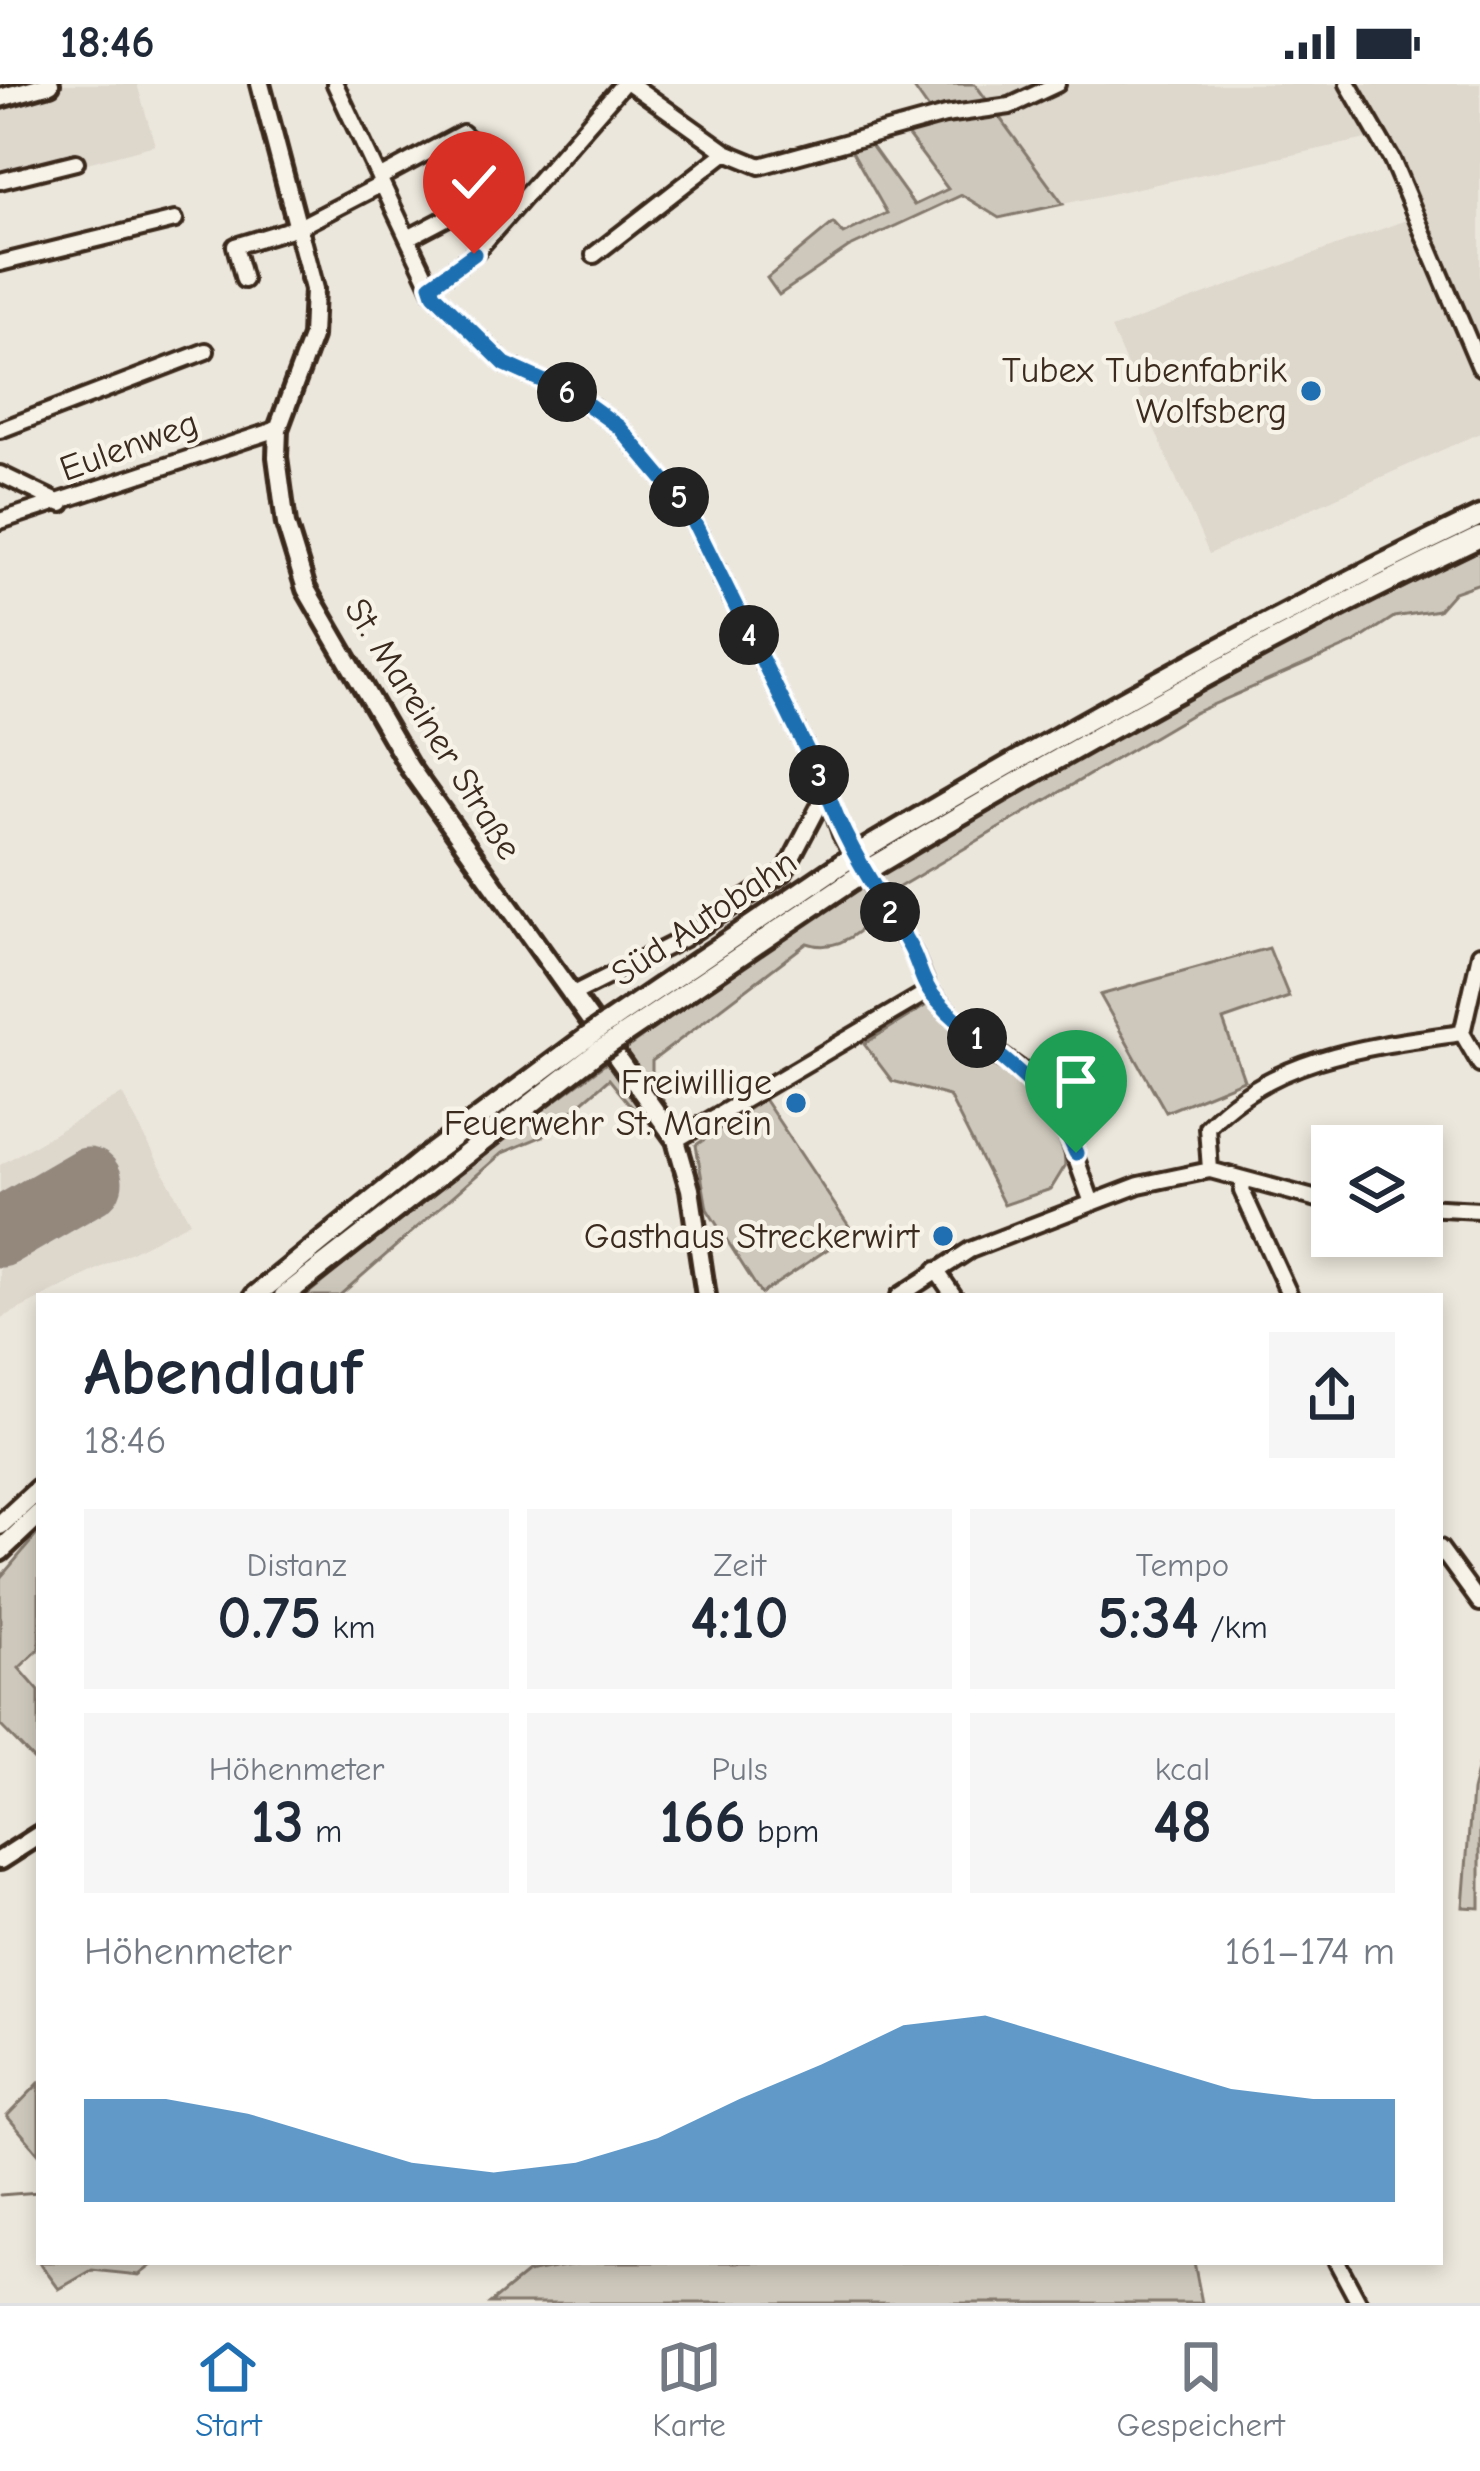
<!DOCTYPE html>
<html lang="de">
<meta charset="utf-8">
<style>
:root{--surface:#fff;--page:#f6f6f7;--text:#1f2937;--muted:#747a83;--line:#e0e1e3;--accent:#1f6fb2}
body{margin:0;font-family:"Comic Neue",sans-serif;background:var(--page);color:var(--text);height:100vh;display:flex;flex-direction:column;font-size:45px;white-space:nowrap}
*{box-sizing:border-box;margin:0}
p{font-size:39px;color:var(--muted)}
.icon{flex:none;width:66px;height:66px;fill:none;stroke:currentColor;stroke-width:2;stroke-linecap:round;stroke-linejoin:round}
.map{position:relative;flex:1;overflow:hidden}
.drawer{position:absolute;left:36px;top:1209px;width:1407px;height:972px;display:flex;flex-direction:column;background:var(--surface);border-radius:0px;box-shadow:0 6px 18px #0003}
.drawer>*{flex:none}
.controls{position:absolute;left:1311px;top:1041px;display:grid;gap:24px}
.controls a{display:grid;place-items:center;width:132px;height:132px;border-radius:0px;background:var(--surface);box-shadow:0 6px 18px #0003;font-size:60px}
.pin{position:absolute;display:grid;place-items:center;width:102px;height:102px;color:#fff;margin:-123px -51px;border-radius:50% 50% 50% 0;rotate:-45deg;box-shadow:0 0 12px #0007}
.pin .icon{rotate:45deg}
.km{position:absolute;width:60px;height:60px;margin:-30px;border-radius:50%;background:#222;color:#fff;font-size:33px;line-height:60px;text-align:center}
.round{display:grid;place-items:center;flex:none;width:126px;height:126px;border-radius:0px;background:var(--page)}
.summary{display:flex;align-items:center;justify-content:space-between;height:204px;padding:0 48px}
h1{font-size:66px;font-weight:700;line-height:90px}
.stats{display:grid;grid-template-columns:repeat(3,1fr);gap:18px;height:204px;padding:12px 48px}
.stats div{display:grid;align-content:center;border-radius:0px;background:var(--page);text-align:center}
.stats b{font-size:60px;font-weight:700}
.stats small{font-size:33px;font-weight:400}
.stats p{font-size:33px}
.chart{height:336px;padding:24px 48px}
.chart p{display:flex;justify-content:space-between}
.chart svg{width:100%;height:216px;margin-top:12px;fill:var(--accent);opacity:.7}
.status{display:flex;justify-content:space-between;align-items:center;height:84px;padding:0 60px;background:var(--surface);direction:ltr}
.status svg{height:33px;fill:currentColor}
.tabs{display:flex;justify-content:space-around;align-items:center;height:168px;border-top:3px solid var(--line);background:var(--surface);font-size:33px;color:var(--muted)}
.tabs a{display:grid;justify-items:center;gap:6px}
.tabs .active{color:var(--accent)}
.map>svg:first-child{display:block}
.built{fill:#ddd7cc}
.green{fill:#cec8bc;stroke:#84796d;stroke-width:3}
.lines{fill:none;stroke-linecap:round;stroke-linejoin:round}
.stream{stroke:#7c7064;stroke-width:3}
.runway{stroke:#94887d;stroke-width:69}
.minor-casing{stroke:#3b2a1e;stroke-width:22}
.major-casing{stroke:#3b2a1e;stroke-width:26}
.highway-casing{stroke:#3b2a1e;stroke-width:27}
.minor{stroke:#f7f3e8;stroke-width:14}
.major{stroke:#f7f3e8;stroke-width:16}
.highway{stroke:#f7f3e8;stroke-width:18}
.highway-bridge-casing{stroke:#3b2a1e;stroke-width:27;stroke-linecap:butt}
.highway-bridge{stroke:#f7f3e8;stroke-width:18}
.route-casing{stroke:#fff;stroke-width:24}
.route{stroke:#1f6fb2;stroke-width:15}
.poi-dot{fill:#1f6fb2;stroke:#f7f3e8;stroke-width:4.5}
.labels{text-anchor:middle;dominant-baseline:central;stroke-width:9;stroke-linejoin:round;paint-order:stroke}
.poi-label{font-size:36px;fill:#3b2a1e;stroke:#f7f3e8;text-anchor:end}
.street-label{font-size:36px;fill:#3b2a1e;stroke:#f7f3e8}
</style>
<div class="status"><b>18:46</b><svg viewBox="0 0 49 12"><path d="M0 12V9h3v3zM5 12V6h3v6zM10 12V3h3v9zM15 12V0h3v12zM26 1h20v11H26zM47 4h2v5h-2z"/></svg></div>
<div class="map">
<svg width="1480" height="2219" viewBox="0 0 1480 2219">
<rect width="100%" height="100%" fill="#ece7dc"/>
<filter id="ink" filterUnits="userSpaceOnUse"><feTurbulence type="fractalNoise" baseFrequency=".00833" numOctaves="2"/><feDisplacementMap in="SourceGraphic" scale="24" xChannelSelector="R" yChannelSelector="G"/><feConvolveMatrix kernelMatrix="1 2 1 2 8 2 1 2 1" color-interpolation-filters="sRGB"/></filter>
<g filter="url(#ink)">
<!-- built -->
<path class="built" d="M0 0H137L155 61 0 102Z
M975 0H1480V349L1209 470 1111 245 1406 136 1371 54 1063 120Z
M122 1010 190 1138 0 1235V1081Z"/>
<!-- green -->
<path class="green" d="M911 0H975L1063 120 999 134 962 111 848 164 779 211 767 194 833 139 843 150 887 129 849 62 868 57 914 121 948 105 905 48 939 40Z
M1480 466V499L1454 508 1438 526 1394 533 1354 559 1194 629 894 806C876 834 845 872 807 859L652 977V1000L663 1016 640 1033 609 995 543 1052 502 1069 339 1212H305C580 988 873 778 1188 611 1284 560 1383 515 1480 466Z
M1269 864 1289 913 1223 936 1244 996 1166 1028 1100 911Z
M930 919 989 979 1041 1010 1063 1049 1065 1082 1051 1105 1004 1121 949 1012 892 997 864 960Z
M764 1015 853 1148 761 1210 707 1125 696 1061Z
M39 1448V1565L19 1584 39 1607V1681L0 1641V1494Z
M1480 1674V1824L1463 1823 1472 1707Z
M39 1999V2070L7 2032Z
M39 2178H156L139 2191 92 2186 59 2205Z
M587 2178H1194L1202 2219H490L527 2189Z"/>
<g class="lines">
<!-- stream -->
<path class="stream" d="M0 2111 39 2108"/>
<!-- runway -->
<path class="runway" d="M0 1149 88 1098"/>
<!-- minor casing -->
<g class="minor-casing">
<path id="minor" d="M335 0 434 210 505 280 576 312 619 343 686 422 827 707 841 750 913 868 929 907 966 946 1030 992 1060 1030 1092 1119
M631 0 726 68 760 82 945 31 1010 22 1057 0
M1348 0 1392 76 1480 283
M379 94 463 49 491 80 492 88 454 130 410 153
M0 97 76 78
M594 171 726 68
M0 179 175 136
M244 196 235 162 301 142 382 100
M431 201 474 170 623 0
M0 346 206 267
M0 390 62 420
M0 437 278 345
M1480 870 1462 949 1480 980
M571 911 683 855 784 789 827 707
M676 1056 929 907
M1210 1086 1207 1043C1274 972 1370 962 1462 949
M1244 1097 1242 1107 1290 1212
M1422 1123 1480 1126
M936 1186 954 1212
M899 1212 970 1166 1139 1101 1210 1086 1332 1119
M1440 1464 1480 1519
M1337 2178 1359 2219"/>
</g>
<!-- major casing -->
<g class="major-casing">
<path id="major" d="M260 0 314 205 312 253 278 345 277 373 286 440 306 505 410 684 676 1056 690 1105 706 1212
M0 14 50 0
M0 1776 39 1751"/>
</g>
<!-- highway casing -->
<g class="highway-casing">
<path id="highway" d="M867 764C1067 645 1269 533 1480 432
M876 781C1073 663 1272 552 1480 453
M606 940 843 779
M617 955 852 796
M255 1212 425 1074 589 952
M284 1212 599 967
M0 1441 39 1405
M0 1467 39 1430"/>
</g>
<!-- minor -->
<use href="#minor" class="minor"/>
<!-- major -->
<use href="#major" class="major"/>
<!-- highway -->
<use href="#highway" class="highway"/>
<!-- highway-bridge casing -->
<g class="highway-bridge-casing">
<path id="highway-bridge" d="M843 779 867 764
M852 796 876 781
M589 952 606 940
M599 967 617 955"/>
</g>
<!-- highway-bridge -->
<use href="#highway-bridge" class="highway-bridge"/>
</g>
</g>
<g class="lines" filter="url(#ink)">
<!-- route casing -->
<g class="route-casing">
<path id="route" d="M474 170 431 201 434 210 505 280 576 312 619 343 686 422 827 707C846 764 881 811 910 863 919 879 922 900 934 913 990 975 1042 986 1076 1069"/>
</g>
<!-- route -->
<use href="#route" class="route"/>
</g>
<!-- markers -->
<g class="poi-dot">
<circle cx="1311" cy="307" r="12"/>
<circle cx="796" cy="1019" r="12"/>
<circle cx="943" cy="1152" r="12"/>
</g>
<g class="labels">
<!-- poi labels -->
<g class="poi-label">
<text x="1287" y="286">Tubex Tubenfabrik<tspan x="1287" dy="41">Wolfsberg</tspan></text>
<text x="772" y="998">Freiwillige<tspan x="772" dy="41">Feuerwehr St. Marein</tspan></text>
<text x="919" y="1152">Gasthaus Streckerwirt</text>
</g>
<!-- street labels -->
<g class="street-label">
<text transform="translate(129 362) rotate(-20)">Eulenweg</text>
<text transform="translate(433 645) rotate(58)">St. Mareiner Straße</text>
<text transform="translate(704 834) rotate(-34)">Süd Autobahn</text>
</g>
</g>
</svg>
<div class="controls">
<a><svg class="icon" aria-label="layers" viewBox="0 0 24 24"><path d="M12 4l9 5-9 5-9-5zM3 14l9 5 9-5"/></svg></a>
</div>
<div class="pin" style="left:1076px;top:1069px;background:#1e9e55"><svg class="icon" aria-label="arrive" viewBox="0 0 24 24"><path d="M6 21V4h12l-3 4 3 4H6"/></svg></div>
<div class="pin" style="left:474px;top:170px;background:#d93025"><svg class="icon" aria-label="check" viewBox="0 0 24 24"><path d="M5 12l5 5 9-10"/></svg></div>
<b class="km" style="left:977px;top:954px">1</b>
<b class="km" style="left:890px;top:828px">2</b>
<b class="km" style="left:819px;top:691px">3</b>
<b class="km" style="left:749px;top:551px">4</b>
<b class="km" style="left:679px;top:413px">5</b>
<b class="km" style="left:567px;top:308px">6</b>
<section class="drawer">
<div class="summary"><div><h1>Abendlauf</h1><p>18:46</p></div><a class="round"><svg class="icon" aria-label="share" viewBox="0 0 24 24"><path d="M12 15V3M7 8l5-5 5 5M5 13v7h14v-7"/></svg></a></div>
<div class="stats">
<div><p>Distanz</p><b>0.75<small> km</small></b></div>
<div><p>Zeit</p><b>4:10</b></div>
<div><p>Tempo</p><b>5:34<small> /km</small></b></div>
</div>
<div class="stats">
<div><p>Höhenmeter</p><b>13<small> m</small></b></div>
<div><p>Puls</p><b>166<small> bpm</small></b></div>
<div><p>kcal</p><b>48</b></div>
</div>
<div class="chart"><p><span>Höhenmeter</span>161–174 m</p>
<svg viewBox="0 0 160 44" preserveAspectRatio="none"><path d="M0 44V23L10 23L20 26L30 31L40 36L50 38L60 36L70 31L80 23L90 16L100 8L110 6L120 11L130 16L140 21L150 23L160 23V44z"/></svg>
</div>
</section>
</div>
<nav class="tabs">
<a class="active"><svg class="icon" aria-label="home" viewBox="0 0 24 24"><path d="M3 11l9-7 9 7M6 9v11h12V9"/></svg>Start</a>
<a><svg class="icon" aria-label="map" viewBox="0 0 24 24"><path d="M3 6l6-2 6 2 6-2v14l-6 2-6-2-6 2zM9 4v14M15 6v14"/></svg>Karte</a>
<a><svg class="icon" aria-label="saved" viewBox="0 0 24 24"><path d="M7 4h10v16l-5-4-5 4z"/></svg>Gespeichert</a>
</nav>
